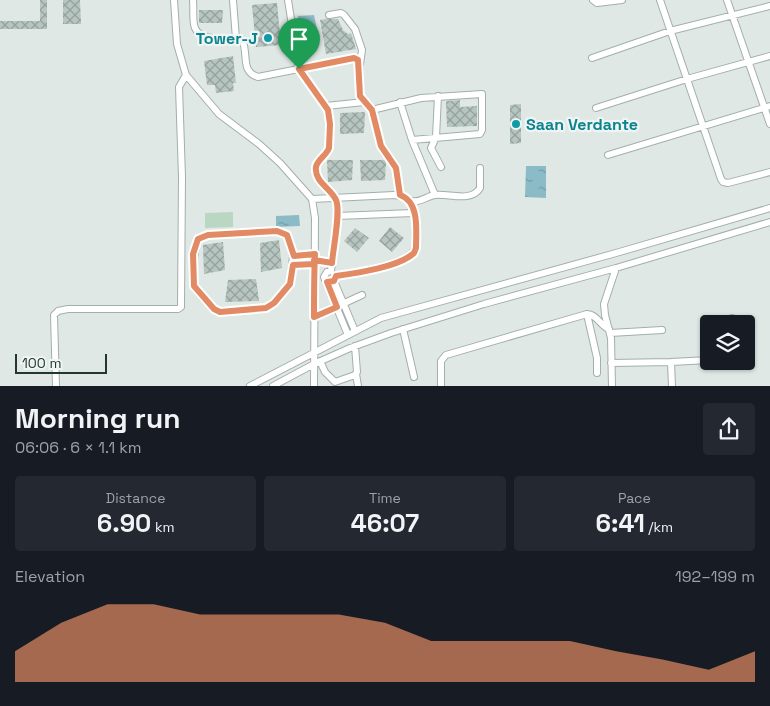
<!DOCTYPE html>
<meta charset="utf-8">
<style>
:root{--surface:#171b24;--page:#242831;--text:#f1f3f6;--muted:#9ea1a6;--accent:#e28a63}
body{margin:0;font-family:"Space Grotesk",sans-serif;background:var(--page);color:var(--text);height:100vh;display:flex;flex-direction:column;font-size:19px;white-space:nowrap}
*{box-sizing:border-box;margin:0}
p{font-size:16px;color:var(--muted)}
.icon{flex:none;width:28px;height:28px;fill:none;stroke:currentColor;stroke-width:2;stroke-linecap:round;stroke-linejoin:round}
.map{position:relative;height:386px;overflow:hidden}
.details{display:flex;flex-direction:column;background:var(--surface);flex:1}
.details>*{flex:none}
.tools{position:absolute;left:700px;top:315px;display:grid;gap:10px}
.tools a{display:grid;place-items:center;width:55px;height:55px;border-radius:5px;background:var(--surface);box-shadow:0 1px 4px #0004;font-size:25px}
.scale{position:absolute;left:15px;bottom:12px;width:92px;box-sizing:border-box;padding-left:5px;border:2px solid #223632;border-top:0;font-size:14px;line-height:18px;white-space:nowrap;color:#223632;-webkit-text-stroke:4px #eef5f2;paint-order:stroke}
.pin{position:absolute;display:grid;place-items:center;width:42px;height:42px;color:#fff;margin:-51px -21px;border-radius:50% 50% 50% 0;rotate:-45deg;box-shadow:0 0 5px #0007}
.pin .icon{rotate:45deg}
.round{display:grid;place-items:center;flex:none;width:52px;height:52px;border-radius:5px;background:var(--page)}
.overview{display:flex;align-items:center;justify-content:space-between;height:85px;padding:0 15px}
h1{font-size:28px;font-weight:600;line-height:38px}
.stats{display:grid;grid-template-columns:repeat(3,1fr);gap:8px;height:85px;padding:5px 15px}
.stats div{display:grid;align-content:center;border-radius:5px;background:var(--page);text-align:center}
.stats b{font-size:25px;font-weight:600}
.stats small{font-size:14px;font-weight:400}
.stats p{font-size:14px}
.chart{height:140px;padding:10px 15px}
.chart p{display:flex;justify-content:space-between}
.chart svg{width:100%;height:90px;margin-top:5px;fill:var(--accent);opacity:.7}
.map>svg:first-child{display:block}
.green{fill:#b9d7c3}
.water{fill:url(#water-ripples)}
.building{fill:url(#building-cross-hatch)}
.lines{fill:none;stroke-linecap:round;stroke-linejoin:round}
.minor-casing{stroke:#a3afac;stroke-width:8}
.minor{stroke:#fff;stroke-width:6}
.route-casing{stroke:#fff;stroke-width:10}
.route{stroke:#e28a63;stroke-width:6}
.culture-dot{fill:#0f9aa8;stroke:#eef5f2;stroke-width:2}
.labels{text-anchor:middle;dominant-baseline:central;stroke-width:4.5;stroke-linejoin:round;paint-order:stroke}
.culture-label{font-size:16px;font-weight:bold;fill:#0d838f;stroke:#eef5f2;text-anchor:end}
</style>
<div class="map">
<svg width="770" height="386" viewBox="0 0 770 386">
<defs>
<pattern id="water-ripples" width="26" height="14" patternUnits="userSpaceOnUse" patternTransform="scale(1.25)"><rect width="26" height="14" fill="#8cbbc8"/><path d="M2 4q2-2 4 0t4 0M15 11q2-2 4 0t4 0" fill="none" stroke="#7299a3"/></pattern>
<pattern id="building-cross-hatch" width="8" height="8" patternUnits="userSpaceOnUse" patternTransform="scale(1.25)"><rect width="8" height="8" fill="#b7c5c1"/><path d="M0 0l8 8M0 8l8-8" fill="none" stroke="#94a19d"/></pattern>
</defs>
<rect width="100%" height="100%" fill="#dfe8e5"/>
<!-- green -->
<path class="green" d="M233 212V227L205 228V213Z"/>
<!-- water -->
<path class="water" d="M314 15 319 39 302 42 298 16Z
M526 166H546V198L525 197Z
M299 215 300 226 276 227V216Z"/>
<!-- building -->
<path class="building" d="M40 0H47V29H0V21H40Z
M63 0H80L81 24H63Z
M277 3 281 45 256 47 252 5Z
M199 10H223L222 23H199Z
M326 19H338L343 30 348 34 351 33 356 49 326 54 320 20Z
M233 56 236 83H233L234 91 216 93 215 85H207L204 61Z
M460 100V107L477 106V126L447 127 446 101Z
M521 104V143L510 144V105Z
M365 112 364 133 340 134V113Z
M327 160H353L352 180 328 182Z
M360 160H384L386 162 385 180 361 181Z
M390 227 404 238 392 252 379 241Z
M355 228 369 238 357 252 344 241Z
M279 240 282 268 261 272 260 243Z
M223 242 225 270 204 274 203 245Z
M256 279 259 301 225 302 228 280Z"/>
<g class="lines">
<!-- minor casing -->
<g class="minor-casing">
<path id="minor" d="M174 0 177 44 186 75 219 114 259 144 280 163 312 199 315 218 314 386
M193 0C194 9 192 21 195 28 200 41 229 39 240 40L243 42C248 56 241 72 258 77L354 58 359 60 360 96 372 110 381 146 396 168 400 195
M233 0 236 39
M288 0 299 69 328 110 330 124 329 148C327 156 320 158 317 164 310 178 329 188 335 197 337 201 338 205 338 209L331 271 327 272 324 277 348 335
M593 0 597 3 622 0
M660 0 721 179 723 182 728 183 770 172
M727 0 770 124
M329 15 341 13 344 15 355 29 362 50 360 64
M592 58 670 31 770 6
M438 96 436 137 431 148 441 167
M326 106 364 102
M596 108 687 79 770 56
M372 110 421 98 482 94V130L480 134 412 140 400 102
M412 140 435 195
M608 155 770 106
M312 199 394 195C404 195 406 200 412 201 420 203 427 196 435 195 448 193 471 203 480 188V168
M293 256 290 284 274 303 266 308 220 312C213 309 198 294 195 287 190 277 195 249 198 239L207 235 277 231 287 235 293 256 315 254
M315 260 332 263
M293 265 314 264
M336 276C353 273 410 265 415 248L416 217 413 213 337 216
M334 281 355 331
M587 314 597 358V373
M314 317 362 295
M732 318V324
M403 329 414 377
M610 333 662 330
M320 361 325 372 335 382 355 375 357 372 355 346
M671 362 672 386
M611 363 671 362 709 360
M356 374 358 386
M56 386 54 315 58 311 68 309H178L181 307 182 177 179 87 186 75
M250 386 381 318 616 253 770 208
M273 386 314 364 350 348 391 333 484 304 616 268 770 222
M441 386V361L446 355 587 314C597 314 600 326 609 329
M612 386 611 338 605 315 604 304 616 268"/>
</g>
<!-- minor -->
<use href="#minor" class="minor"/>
</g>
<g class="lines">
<!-- route casing -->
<g class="route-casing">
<path id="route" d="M299 69 328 110 330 124 329 148C326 156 317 160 316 167 314 182 331 188 336 200 341 211 333 249 332 263L314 260V264L293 265 290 284 274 303 266 308 220 312 214 309 194 286 193 254 198 239 208 235 277 231 287 235 294 256 315 254C314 275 314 296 314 317L337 307 327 282 334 281 336 276C357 273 399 267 414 253L416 248C416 231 420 202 400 195L396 168 381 146 372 110 360 96 358 60 354 58 299 69"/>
</g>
<!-- route -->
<use href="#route" class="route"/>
</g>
<!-- markers -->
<g class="culture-dot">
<circle cx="268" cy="38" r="5"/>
<circle cx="516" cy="124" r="5"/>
</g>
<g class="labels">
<!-- culture labels -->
<g class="culture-label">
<text x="258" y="38">Tower-J</text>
<text x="526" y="124" text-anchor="start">Saan Verdante</text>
</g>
</g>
</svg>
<div class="tools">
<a><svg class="icon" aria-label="layers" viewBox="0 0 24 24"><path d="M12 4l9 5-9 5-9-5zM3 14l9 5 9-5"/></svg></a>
</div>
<div class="scale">100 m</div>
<div class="pin" style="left:299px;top:69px;background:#1e9e55"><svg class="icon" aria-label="arrive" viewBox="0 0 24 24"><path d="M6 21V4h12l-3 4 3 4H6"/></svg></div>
</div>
<section class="details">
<div class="overview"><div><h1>Morning run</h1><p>06:06 · 6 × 1.1 km</p></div><a class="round"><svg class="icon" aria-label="share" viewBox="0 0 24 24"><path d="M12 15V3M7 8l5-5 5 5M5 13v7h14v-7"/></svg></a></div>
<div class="stats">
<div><p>Distance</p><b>6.90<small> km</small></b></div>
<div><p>Time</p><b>46:07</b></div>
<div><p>Pace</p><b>6:41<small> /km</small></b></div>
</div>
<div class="chart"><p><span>Elevation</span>192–199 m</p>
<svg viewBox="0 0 160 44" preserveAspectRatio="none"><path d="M0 44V29L10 15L20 6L30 6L40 11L50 11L60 11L70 11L80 15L90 24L100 24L110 24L120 24L130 29L140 33L150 38L160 29V44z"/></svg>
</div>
</section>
